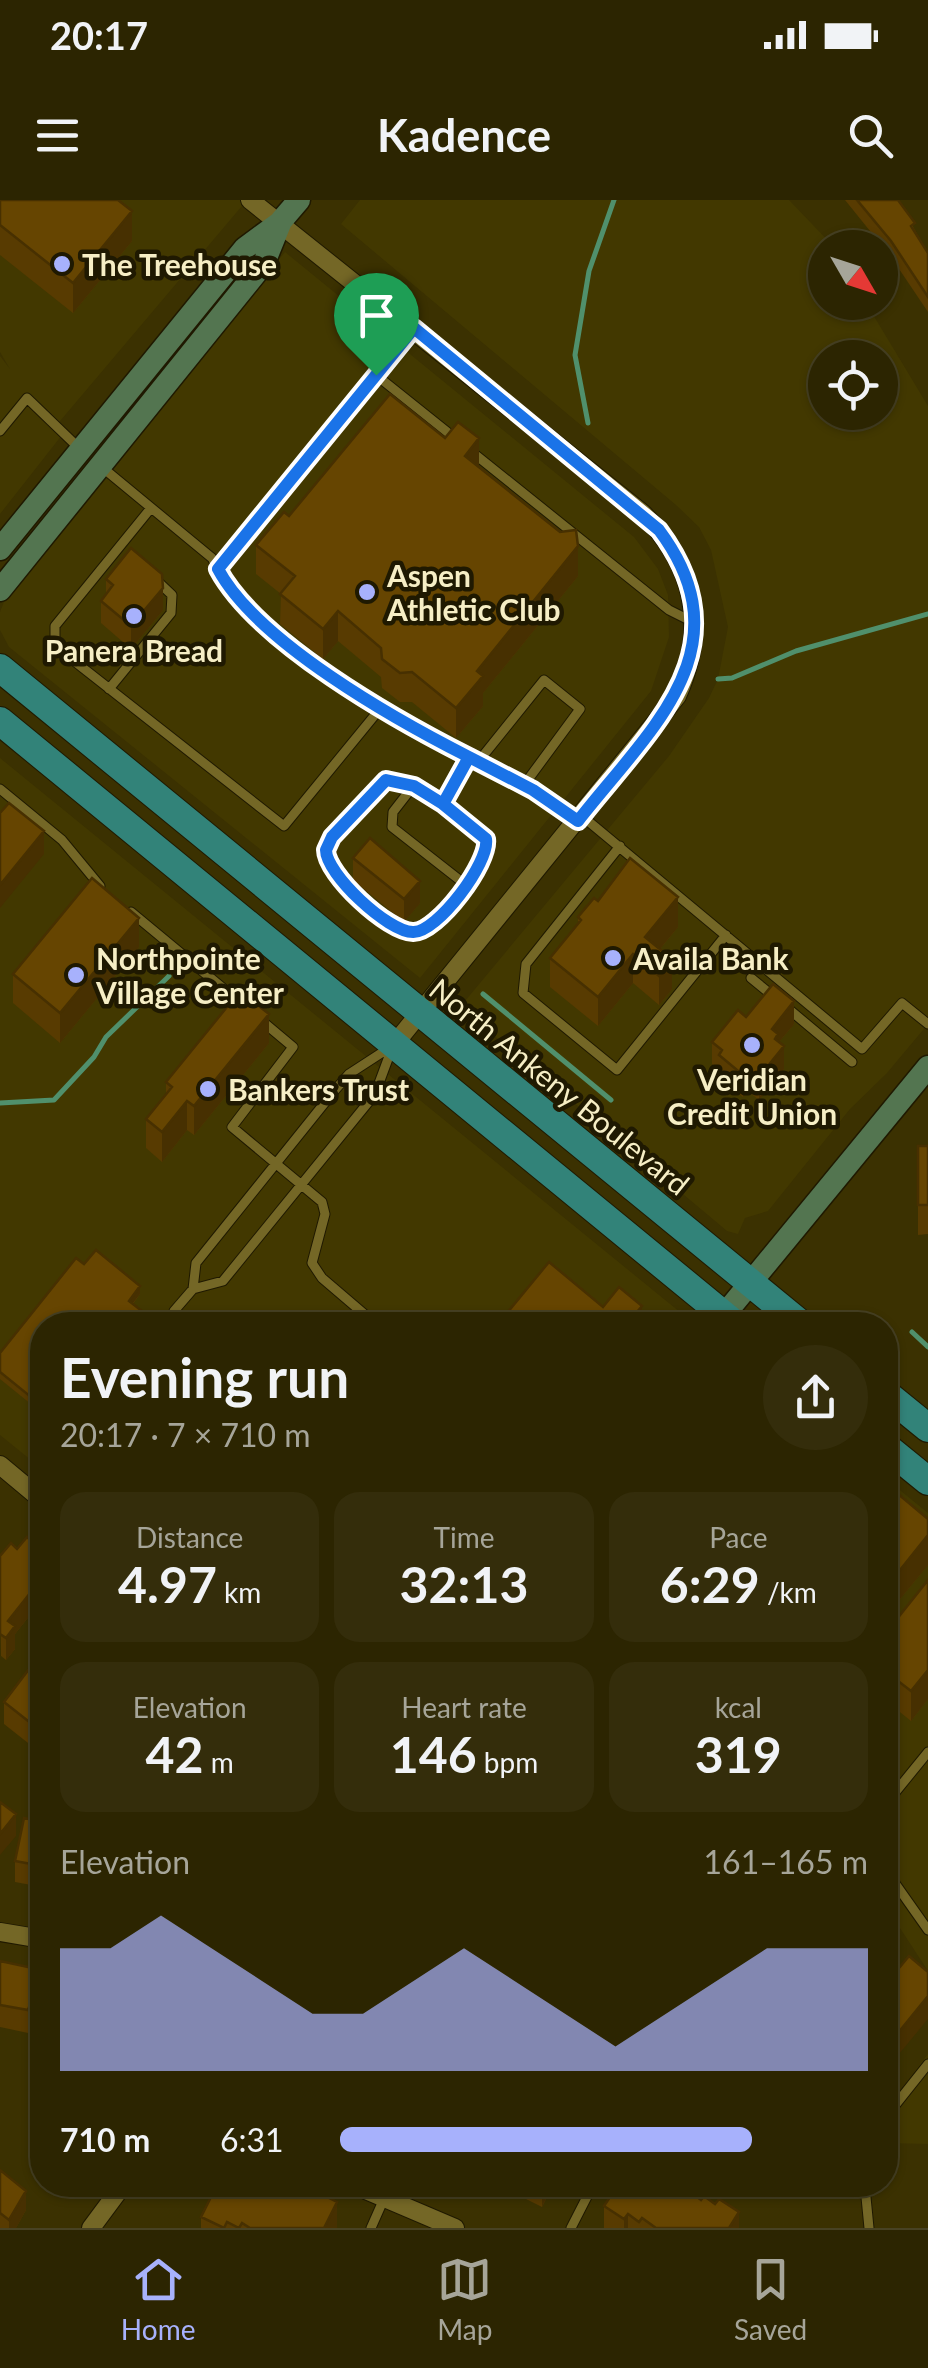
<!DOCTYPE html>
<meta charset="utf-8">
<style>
:root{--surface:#2c2501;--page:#342d0b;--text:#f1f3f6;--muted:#a6a599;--line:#484223;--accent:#a7b1fc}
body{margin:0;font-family:Lato,sans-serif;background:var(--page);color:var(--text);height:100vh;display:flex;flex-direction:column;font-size:38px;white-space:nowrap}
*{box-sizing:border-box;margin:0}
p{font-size:32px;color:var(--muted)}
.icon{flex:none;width:55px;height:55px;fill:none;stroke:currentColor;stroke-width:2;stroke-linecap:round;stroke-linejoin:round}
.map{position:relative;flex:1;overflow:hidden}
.sheet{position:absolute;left:30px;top:1112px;width:868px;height:885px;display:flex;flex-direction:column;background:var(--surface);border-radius:40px;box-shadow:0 2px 8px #0004,0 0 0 2px var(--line)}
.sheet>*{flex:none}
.needle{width:65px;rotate:129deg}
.fabs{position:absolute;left:808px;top:30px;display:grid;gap:20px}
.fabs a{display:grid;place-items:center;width:90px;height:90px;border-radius:50%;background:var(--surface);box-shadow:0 2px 8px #0004,0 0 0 2px var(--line);font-size:50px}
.pin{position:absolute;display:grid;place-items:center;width:85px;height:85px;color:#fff;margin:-102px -42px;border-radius:50% 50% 50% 0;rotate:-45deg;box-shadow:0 0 10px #0007}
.pin .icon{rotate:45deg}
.round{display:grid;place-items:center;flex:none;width:105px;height:105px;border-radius:52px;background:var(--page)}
.headline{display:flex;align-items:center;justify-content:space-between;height:170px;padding:0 30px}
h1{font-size:55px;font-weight:700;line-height:75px}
.metrics{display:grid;grid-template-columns:repeat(3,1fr);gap:15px;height:170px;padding:10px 30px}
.metrics div{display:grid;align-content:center;border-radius:25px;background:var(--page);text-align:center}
.metrics b{font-size:50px;font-weight:700}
.metrics small{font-size:28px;font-weight:400}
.metrics p{font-size:28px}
.chart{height:280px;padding:20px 30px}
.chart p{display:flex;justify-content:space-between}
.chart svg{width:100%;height:180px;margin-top:10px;fill:var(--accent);opacity:.7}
ul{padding:0 30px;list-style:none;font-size:32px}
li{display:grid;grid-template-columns:160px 120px 1fr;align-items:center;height:75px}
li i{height:25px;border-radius:12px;background:var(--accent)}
.status{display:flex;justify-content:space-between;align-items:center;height:70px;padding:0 50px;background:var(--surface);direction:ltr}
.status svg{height:28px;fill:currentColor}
header{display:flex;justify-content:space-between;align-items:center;height:130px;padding:0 30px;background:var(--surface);font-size:45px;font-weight:700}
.tabs{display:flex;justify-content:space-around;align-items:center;height:140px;border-top:2px solid var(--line);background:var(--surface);font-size:28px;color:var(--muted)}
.tabs a{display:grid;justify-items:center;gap:5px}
.tabs .active{color:var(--accent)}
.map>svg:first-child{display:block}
.built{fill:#423800;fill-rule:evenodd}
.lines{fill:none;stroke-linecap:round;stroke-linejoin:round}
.stream{stroke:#50906c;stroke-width:5}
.lane-casing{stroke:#1f1901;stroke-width:11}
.street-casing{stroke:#1f1901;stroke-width:20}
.secondary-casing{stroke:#1f1901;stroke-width:25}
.primary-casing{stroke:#1f1901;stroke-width:30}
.lane{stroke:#746726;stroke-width:9}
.street{stroke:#746726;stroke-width:18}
.secondary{stroke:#537550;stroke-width:22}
.primary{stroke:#328379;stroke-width:28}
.wall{fill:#583b01}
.shaded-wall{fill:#473001}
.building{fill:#664501;stroke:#473001;stroke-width:2.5}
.route-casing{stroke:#fff;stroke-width:20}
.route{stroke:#1a73e8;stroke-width:12}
.poi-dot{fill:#a7b1fc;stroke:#1f1901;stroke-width:4}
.labels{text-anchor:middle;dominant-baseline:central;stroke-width:9;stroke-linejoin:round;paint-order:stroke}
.poi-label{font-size:30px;font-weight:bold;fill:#f6eec5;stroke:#1f1901;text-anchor:start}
.street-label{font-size:30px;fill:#f6eec5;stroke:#1f1901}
</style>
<div class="status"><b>20:17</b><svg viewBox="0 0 49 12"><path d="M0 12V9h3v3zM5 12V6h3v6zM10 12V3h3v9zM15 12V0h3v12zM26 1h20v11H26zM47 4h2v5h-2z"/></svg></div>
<header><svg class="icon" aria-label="menu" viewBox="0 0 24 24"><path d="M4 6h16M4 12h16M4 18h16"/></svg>Kadence<svg class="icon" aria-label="search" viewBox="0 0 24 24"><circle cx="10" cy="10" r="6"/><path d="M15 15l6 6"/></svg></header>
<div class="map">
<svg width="928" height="2028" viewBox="0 0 928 2028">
<rect width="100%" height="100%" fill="#3b3101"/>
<!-- built -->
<path class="built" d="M0 0H247L55 227 62 235 0 314V156L10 169 0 152Z
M360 0H789L834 47 825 48V102L866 103 928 206V824L887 873 850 909 768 1011 745 1018 738 1034 727 1031 460 807 669 556 709 498 718 479 728 427 711 350 699 327 676 305 341 24ZM825 158H880V212H825Z
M285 52 634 337 658 369 668 395 669 437 651 491 420 778 9 447 0 430V412L9 389Z
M0 558 686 1117 679 1125H42V1269L0 1235Z
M885 1278 928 1313V1771L885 1705Z
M928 1854V1944L885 1943V1909Z"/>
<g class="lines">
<!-- stream -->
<path class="stream" d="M588 223 575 155 589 71 614 0
M718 479 732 478 796 451 928 414
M483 794 611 900
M0 903 54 900 94 857 106 837 169 776
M912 1132 928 1147"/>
<!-- lane casing -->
<g class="lane-casing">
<path id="lane" d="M376 175 456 239
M0 231 27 198 81 250
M472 252 669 410 693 422
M103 268 212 358 223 379 259 417 336 480 379 510 533 590 575 620
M151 308 55 426V446L284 626 379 510
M218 369 412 131
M109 489 171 413 172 395 153 377
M478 562 544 480 580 509 524 585
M414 585 394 579C378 582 369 597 359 608 347 620 329 634 326 651 323 673 391 732 412 733 435 733 481 670 488 649L477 630 414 585 393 612 392 627 466 685
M0 589 62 640 100 686
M443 605 469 557
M582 616 862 849 902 803 928 824
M620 646 526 764 523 793 617 870 726 735
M131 712 242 804
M751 778 773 796
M785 806 852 862
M262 821 293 847 232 927 322 1002 325 1014 312 1063 322 1078 377 1125
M193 1089 196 1063 335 890 349 874 389 848
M174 1111 193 1089 223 1081 375 894 392 848
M885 1605 928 1552
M885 1669 928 1730
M885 1918 928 1864
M865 1987 869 2028
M371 2028 390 1985
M571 2028 593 1985"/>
</g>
<!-- street casing -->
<g class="street-casing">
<path id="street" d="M250 0 642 313C696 365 707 429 677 496L393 846
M0 1265 42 1300
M0 1732 42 1739
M354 1985 455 2028
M91 2028 123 1985"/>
</g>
<!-- secondary casing -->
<g class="secondary-casing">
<path id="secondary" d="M0 349 245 48 279 23
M0 390 264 63 281 21 299 0
M724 1115 928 867"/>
</g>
<!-- primary casing -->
<g class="primary-casing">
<path id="primary" d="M0 468 802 1125
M0 521 736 1125
M885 1193 928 1228
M885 1246 928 1281"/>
</g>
<!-- lane -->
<use href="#lane" class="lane"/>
<!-- street -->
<use href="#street" class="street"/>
<!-- secondary -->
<use href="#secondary" class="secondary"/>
<!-- primary -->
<use href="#primary" class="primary"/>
</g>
<!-- wall -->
<path class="wall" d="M0 0 132 41 73 113 0 55Z
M845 0H898L928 53V112L891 57Z
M479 266 578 376 483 493V506L456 538 412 502H400L382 488 381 477 338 441 323 459 280 424 281 394 256 374V345L289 316Z
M106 379 163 410 131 449 101 423V401L106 395Z
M353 658 420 703 404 722 353 680Z
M598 701 678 727 660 749 672 789 659 805 633 783 598 826 550 787V758L578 725V717Z
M139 747 60 843 13 803V774Z
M746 817 794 824 779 842 784 869 759 900 748 891 743 897 719 877V869L712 864V842Z
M269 843 194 935 187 930 162 962 146 948V919L166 894V882Z
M918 946H928V1034L918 1035Z
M84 1064 140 1094 133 1104 42 1125V1213L0 1179V1153Z
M885 1283 928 1319V1365L900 1399 885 1387Z
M17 1349 42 1350V1400L15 1434V1449L6 1460 1 1456 0 1356Z
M928 1380V1499L911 1521 885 1500V1434Z
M42 1452V1554L4 1524V1502Z
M42 1622V1687L15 1682V1661Z
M0 1761 42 1792 28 1833 0 1827Z
M42 1881V1942L31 1933V1910L37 1902V1888Z
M0 1970 26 2010 16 2028H0Z
M510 1985H553L542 2007 524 1998V1992Z
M604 2006 739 2028H604Z
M201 2017 337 2028H201Z"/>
<!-- shaded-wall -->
<path class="shaded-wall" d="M132 11V41L73 113V83Z
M479 238V268L465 256Z
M578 346V376L483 493V506L456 538V508L477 471Z
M163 388V410L131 449V426Z
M338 411V441L323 459V429Z
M44 631V654L0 708V685Z
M420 681V703L404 722V699Z
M678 697V727L645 767V737Z
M139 718V747L60 843V813Z
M633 754V783L598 826V797Z
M672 759V789L659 805V776Z
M794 801V824L778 843 784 846V869L759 900V877L772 829Z
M269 814V843L194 935V906Z
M748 869V891L743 897V875Z
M187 901V930L162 962V932Z
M140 1086V1094L129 1108V1101Z
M642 1106V1125H626Z
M928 1335V1365L900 1399V1370Z
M42 1378V1400L15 1434V1449L6 1460V1438L8 1421Z
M928 1470V1499L911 1521V1491Z
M16 1614V1636L0 1655V1634Z
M42 1770V1792L28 1833V1810Z
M928 1796V1819L885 1871V1849Z
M542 1985H553L542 2007Z
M26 1991V2010L16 2028H9V2020Z
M337 2002V2028H324Z
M739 2012V2028H729Z
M628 2014V2028H624V2019Z"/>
<!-- building -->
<path class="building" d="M0 0H118L132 11 73 83 0 25Z
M857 0H898L915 23 911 26 928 53V97L891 41Z
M390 194 445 238 458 222 479 238 465 256 560 332 576 330 578 346 477 471 483 476 456 508 412 472 400 473 382 459 381 448 338 411 323 429 280 394 295 376 256 345 284 312 289 316Z
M131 348 162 374 163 388 131 426 101 401 113 385 106 379Z
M9 603 44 631 0 685V613Z
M370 638 420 681 404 699 353 658Z
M630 658 678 697 645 737 672 759 659 776 633 754 598 797 550 758 581 720 578 717 594 698 598 701Z
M92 678 139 718 60 813 13 774Z
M773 784 794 801 772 829 778 834 775 839 784 846 759 877 748 869 743 875 719 855 722 850 712 842 738 810 746 817Z
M240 791 269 814 194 906 187 901 162 932 146 919 172 887 166 882Z
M918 946H928V1005H918Z
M96 1050 140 1086 129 1101 160 1125H42V1206L0 1172V1153L76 1058 84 1064Z
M549 1062 603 1107 619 1087 642 1106 626 1125H497Z
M885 1283 928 1319V1335L900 1370 885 1358Z
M27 1337 42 1350V1378L8 1421 15 1426 6 1438 0 1434V1356L11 1343 17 1349Z
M928 1380V1470L911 1491 885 1471V1434Z
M42 1452V1532L4 1502Z
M0 1602 16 1614 0 1634Z
M24 1618 42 1622V1666L15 1661Z
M909 1756 928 1772V1796L885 1849V1785Z
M0 1761 42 1770 28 1810 0 1805Z
M42 1896V1919L31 1910Z
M0 1970 26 1991 9 2020 0 2013Z
M217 1985H279L296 1996 299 1990 310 1996 313 1990 337 2002 324 2028H250L242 2023 239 2028 227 2022 224 2028 201 2017Z
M618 1985H682L701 2000 704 1996 715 2004 719 1999 739 2012 729 2028H656L642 2018 639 2022 628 2014 624 2019 604 2006Z"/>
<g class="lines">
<!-- route casing -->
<g class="route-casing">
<path id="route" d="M376 175 218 369C257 442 396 520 469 557L443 604 414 586 386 580 332 637 326 650C326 674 388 732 413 732 437 733 490 662 486 639L443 604 469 557 533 590 578 621C649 530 748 449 659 330L414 128 376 175"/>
</g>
<!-- route -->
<use href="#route" class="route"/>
</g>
<!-- markers -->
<g class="poi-dot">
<circle cx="62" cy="64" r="10"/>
<circle cx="367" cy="392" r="10"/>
<circle cx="134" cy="416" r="10"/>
<circle cx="613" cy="758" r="10"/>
<circle cx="76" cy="775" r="10"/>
<circle cx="752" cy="845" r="10"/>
<circle cx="208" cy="889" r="10"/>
</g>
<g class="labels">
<!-- poi labels -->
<g class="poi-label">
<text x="82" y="64">The Treehouse</text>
<text x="387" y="375">Aspen<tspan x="387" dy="34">Athletic Club</tspan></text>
<text x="134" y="450" text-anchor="middle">Panera Bread</text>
<text x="96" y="758">Northpointe<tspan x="96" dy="34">Village Center</tspan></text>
<text x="633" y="758">Availa Bank</text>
<text x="752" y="879" text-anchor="middle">Veridian<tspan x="752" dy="34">Credit Union</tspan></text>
<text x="228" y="889">Bankers Trust</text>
</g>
<!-- street labels -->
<g class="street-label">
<text transform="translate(560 886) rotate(39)">North Ankeny Boulevard</text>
</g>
</g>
</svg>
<div class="fabs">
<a><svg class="needle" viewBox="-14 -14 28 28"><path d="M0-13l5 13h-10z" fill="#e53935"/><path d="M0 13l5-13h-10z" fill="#a6a599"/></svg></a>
<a><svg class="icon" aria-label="locate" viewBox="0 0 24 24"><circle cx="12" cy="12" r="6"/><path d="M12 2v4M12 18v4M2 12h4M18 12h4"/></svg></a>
</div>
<div class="pin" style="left:376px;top:175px;background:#1e9e55"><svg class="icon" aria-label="arrive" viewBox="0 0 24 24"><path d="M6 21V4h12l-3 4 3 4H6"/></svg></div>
<section class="sheet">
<div class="headline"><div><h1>Evening run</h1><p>20:17 · 7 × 710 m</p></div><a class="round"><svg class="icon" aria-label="share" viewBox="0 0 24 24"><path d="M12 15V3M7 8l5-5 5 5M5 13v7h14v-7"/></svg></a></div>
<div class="metrics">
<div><p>Distance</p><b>4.97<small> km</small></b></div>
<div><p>Time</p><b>32:13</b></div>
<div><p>Pace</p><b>6:29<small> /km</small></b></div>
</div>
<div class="metrics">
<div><p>Elevation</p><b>42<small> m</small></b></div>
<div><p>Heart rate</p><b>146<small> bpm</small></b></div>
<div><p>kcal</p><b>319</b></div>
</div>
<div class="chart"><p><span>Elevation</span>161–165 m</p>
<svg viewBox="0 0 160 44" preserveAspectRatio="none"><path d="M0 44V14L10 14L20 6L30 14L40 22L50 30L60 30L70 22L80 14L90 22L100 30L110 38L120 30L130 22L140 14L150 14L160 14V44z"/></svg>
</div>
<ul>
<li><b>710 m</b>6:31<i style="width:78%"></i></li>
</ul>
</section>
</div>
<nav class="tabs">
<a class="active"><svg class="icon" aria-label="home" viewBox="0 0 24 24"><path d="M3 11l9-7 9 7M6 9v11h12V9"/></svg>Home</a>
<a><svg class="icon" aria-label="map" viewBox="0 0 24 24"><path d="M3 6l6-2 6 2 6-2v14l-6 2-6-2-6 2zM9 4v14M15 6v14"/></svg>Map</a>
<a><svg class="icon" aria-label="saved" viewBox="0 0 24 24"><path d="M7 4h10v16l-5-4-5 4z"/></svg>Saved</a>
</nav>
